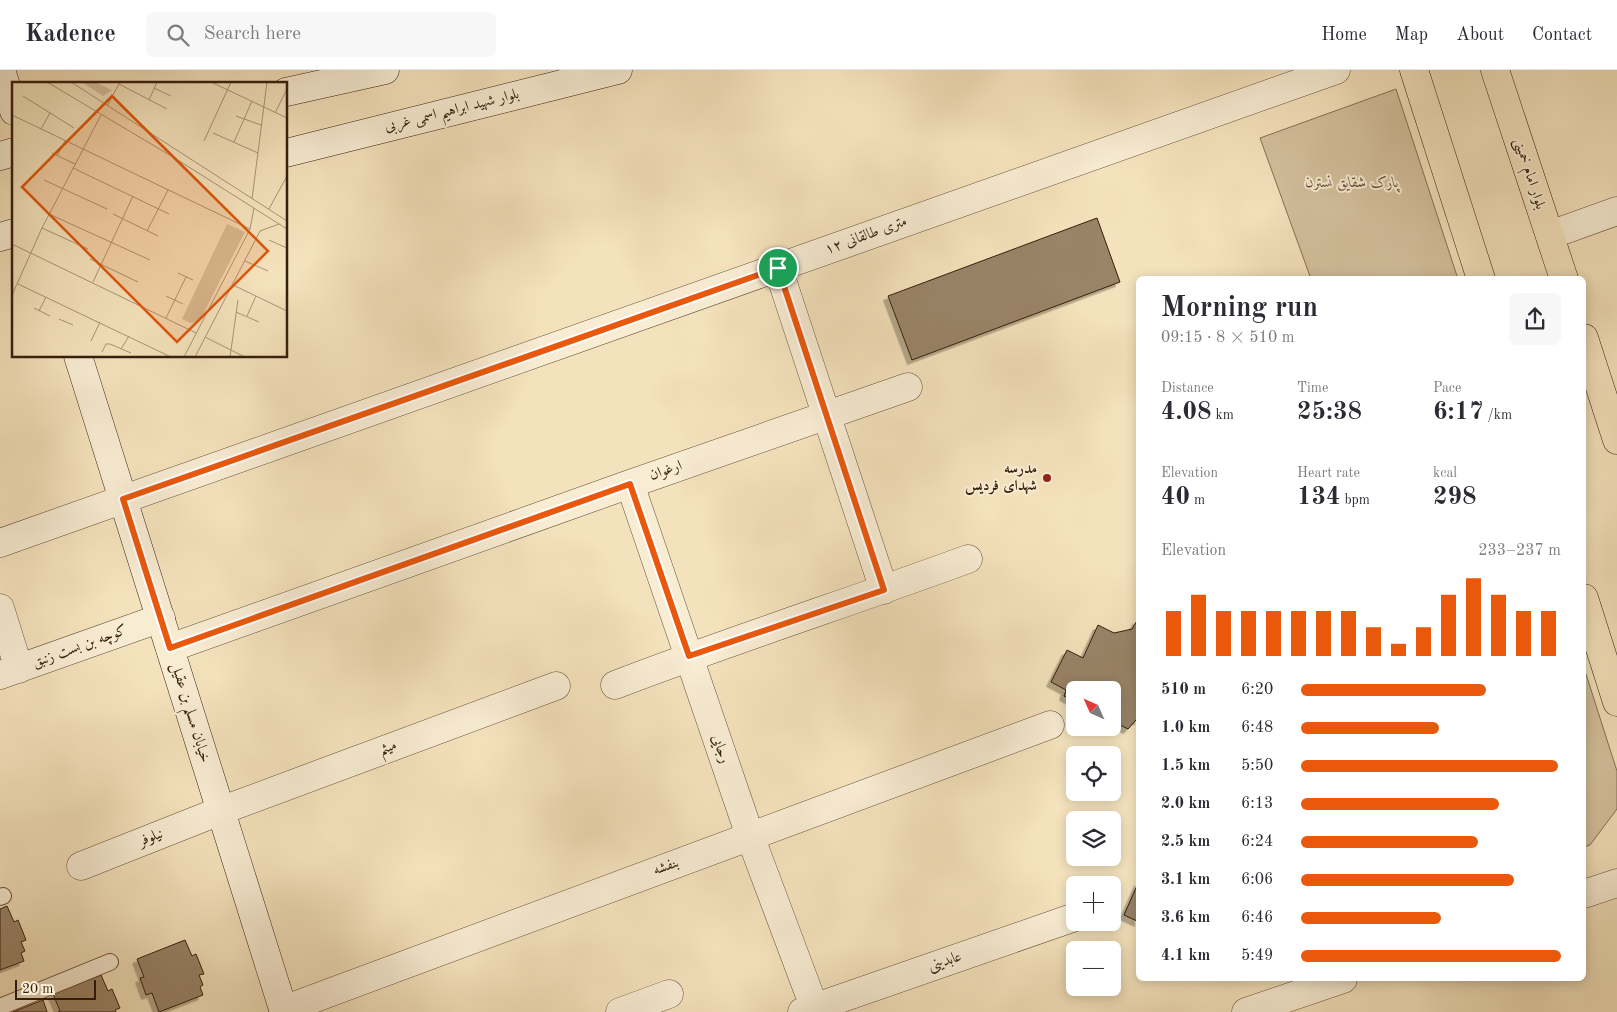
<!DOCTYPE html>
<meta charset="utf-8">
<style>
:root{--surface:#fff;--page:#f7f7f7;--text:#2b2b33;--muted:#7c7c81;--line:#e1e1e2;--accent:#ea580c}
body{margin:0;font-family:"Old Standard TT",Amiri,serif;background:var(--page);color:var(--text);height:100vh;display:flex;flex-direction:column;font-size:19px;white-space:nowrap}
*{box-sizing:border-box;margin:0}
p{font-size:16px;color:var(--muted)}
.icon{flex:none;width:28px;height:28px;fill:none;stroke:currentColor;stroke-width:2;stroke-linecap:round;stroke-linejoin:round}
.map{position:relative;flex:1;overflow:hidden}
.sheet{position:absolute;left:1136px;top:206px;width:450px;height:705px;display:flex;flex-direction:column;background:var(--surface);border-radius:8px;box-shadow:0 2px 12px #0003}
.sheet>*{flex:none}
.needle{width:32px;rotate:315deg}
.buttons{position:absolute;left:1066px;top:611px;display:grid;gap:10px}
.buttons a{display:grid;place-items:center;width:55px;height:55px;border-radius:8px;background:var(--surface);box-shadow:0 2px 12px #0003;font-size:25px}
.scale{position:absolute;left:15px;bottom:12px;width:81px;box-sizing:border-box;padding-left:5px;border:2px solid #361e0c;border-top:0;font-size:14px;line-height:18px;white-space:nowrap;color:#361e0c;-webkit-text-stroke:4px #f8ecd3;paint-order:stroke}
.pin{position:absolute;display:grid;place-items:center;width:42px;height:42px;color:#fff;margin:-21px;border:2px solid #fff;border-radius:50%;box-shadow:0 1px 5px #0007}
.round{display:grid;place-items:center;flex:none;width:52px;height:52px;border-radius:8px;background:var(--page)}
.headline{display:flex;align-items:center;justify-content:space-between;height:85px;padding:0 25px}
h1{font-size:28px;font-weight:700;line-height:38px}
.figures{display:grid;grid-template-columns:repeat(3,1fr);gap:8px;height:85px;padding:5px 25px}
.figures div{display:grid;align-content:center}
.figures b{font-size:25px;font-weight:700}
.figures small{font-size:14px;font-weight:400}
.figures p{font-size:14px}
.chart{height:140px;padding:10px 25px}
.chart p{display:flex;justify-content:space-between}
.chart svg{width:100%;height:90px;margin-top:5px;stroke:var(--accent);stroke-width:6}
ul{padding:0 25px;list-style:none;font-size:16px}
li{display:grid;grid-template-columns:80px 60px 1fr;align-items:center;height:38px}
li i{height:12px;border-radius:6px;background:var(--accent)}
header{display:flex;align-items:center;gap:30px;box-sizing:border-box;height:70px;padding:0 25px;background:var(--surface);border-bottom:1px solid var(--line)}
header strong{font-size:24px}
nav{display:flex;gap:28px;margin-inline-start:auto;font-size:18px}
.search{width:350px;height:45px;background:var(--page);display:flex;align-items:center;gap:12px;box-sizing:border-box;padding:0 18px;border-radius:8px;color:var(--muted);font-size:19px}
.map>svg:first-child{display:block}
.green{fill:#d4c19e;stroke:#857055}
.building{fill:#998468;stroke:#361e0c;filter:url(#shadow)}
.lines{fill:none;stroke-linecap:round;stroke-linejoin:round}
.lane-casing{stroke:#664f38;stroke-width:18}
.street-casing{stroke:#664f38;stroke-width:29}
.secondary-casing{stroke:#361e0c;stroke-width:29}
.primary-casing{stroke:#361e0c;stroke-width:29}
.lane{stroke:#f8ecd3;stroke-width:16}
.street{stroke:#f8ecd3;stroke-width:28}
.secondary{stroke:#f8ecd3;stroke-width:28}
.primary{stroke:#f4e2bc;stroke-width:28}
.route-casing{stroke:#fff;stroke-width:10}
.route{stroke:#ea580c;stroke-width:6}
.poi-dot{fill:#8f2418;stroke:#f8ecd3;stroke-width:2}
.labels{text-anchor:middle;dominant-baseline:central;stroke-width:4;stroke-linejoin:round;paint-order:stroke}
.street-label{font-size:15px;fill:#361e0c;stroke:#f8ecd3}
.park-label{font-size:15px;font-style:italic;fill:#654f38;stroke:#f8ecd3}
.poi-label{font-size:15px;font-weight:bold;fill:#361e0c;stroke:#f8ecd3;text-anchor:end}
.inset-road{fill:none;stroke:#a89476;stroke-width:1}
.view{fill:#df560c;fill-opacity:0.15;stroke:#df560c;stroke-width:2.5}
.inset-edge{fill:none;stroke:#361e0c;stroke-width:2.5}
</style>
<header>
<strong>Kadence</strong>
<div class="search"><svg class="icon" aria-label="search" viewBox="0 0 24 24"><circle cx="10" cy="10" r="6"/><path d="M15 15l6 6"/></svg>Search here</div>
<nav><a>Home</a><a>Map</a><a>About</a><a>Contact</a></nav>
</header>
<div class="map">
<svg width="1617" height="942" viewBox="0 0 1617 942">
<defs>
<filter id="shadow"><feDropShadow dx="-4.5" dy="4.5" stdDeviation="0" flood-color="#0004"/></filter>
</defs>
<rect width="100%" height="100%" fill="#f4e2bc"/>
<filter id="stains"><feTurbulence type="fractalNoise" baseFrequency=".004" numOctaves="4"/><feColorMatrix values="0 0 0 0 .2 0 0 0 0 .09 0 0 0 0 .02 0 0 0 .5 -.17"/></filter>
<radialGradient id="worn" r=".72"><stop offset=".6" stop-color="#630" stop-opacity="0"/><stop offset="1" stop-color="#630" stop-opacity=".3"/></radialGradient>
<!-- green -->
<path class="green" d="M1396 19 1458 209H1311L1260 68Z
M1584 598 1617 701V739L1590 775 1584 777Z"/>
<!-- building -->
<path class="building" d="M1097 148 1120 212 912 290 888 226Z
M1138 549 1139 650H1136L1128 659 1112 651V620H1075V632L1064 626 1066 620 1051 612 1067 580 1083 588 1098 555 1114 563 1132 559Z
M1139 811V852L1124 845Z
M7 836 14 852 18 850 26 870 21 872 25 881 21 883 24 891 0 900V839Z
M185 870 192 886 196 884 204 904 199 905 203 915 200 917 203 925 159 942 152 923 146 925 140 908 144 907 137 889Z
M101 905 108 921 112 919 120 938 115 940 116 942H58L60 941 53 924Z
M43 930 47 942H13Z"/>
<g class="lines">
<!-- lane casing -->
<g class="lane-casing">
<path id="lane" d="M0 827 3 826
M0 937 110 892"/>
</g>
<!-- street casing -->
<g class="street-casing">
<path id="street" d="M1550 165 1617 141
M778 198 884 520
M630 414 750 766 816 942
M0 473 1336 0
M0 538 19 599
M170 578 630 414 908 317
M0 605 161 548
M615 615C732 570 851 532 968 489
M81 796 220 741 556 616
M1584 824 1617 813
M283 940 1050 655
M620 942 669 924
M802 942 1075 847
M1246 942 1343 909"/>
</g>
<!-- secondary casing -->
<g class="secondary-casing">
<path id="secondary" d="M1 0 14 41
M286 22 385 0
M286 83 618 0
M0 86 14 82
M0 167 14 163
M78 286 284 942"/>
</g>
<!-- primary casing -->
<g class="primary-casing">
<path id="primary" d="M1414 0 1481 209
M1495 0 1564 209
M1584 268 1617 370
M1584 528 1617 632"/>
</g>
<!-- lane -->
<use href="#lane" class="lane"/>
<!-- street -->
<use href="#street" class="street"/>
<!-- secondary -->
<use href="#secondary" class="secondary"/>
<!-- primary -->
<use href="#primary" class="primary"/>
</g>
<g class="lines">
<!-- route casing -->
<g class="route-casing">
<path id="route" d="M778 198 884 520 689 586 630 414 170 578 123 429Z"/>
</g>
<!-- route -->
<use href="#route" class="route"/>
</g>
<!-- markers -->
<circle class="poi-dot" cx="1047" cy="408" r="5"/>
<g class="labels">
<!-- street labels -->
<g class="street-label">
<text transform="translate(452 41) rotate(-14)">بلوار شهید ابراهیم اسمی غربی</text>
<text transform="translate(1529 104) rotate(72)">بلوار امام خمینی</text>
<text transform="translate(866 166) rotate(-20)">۱۲ متری طالقانی</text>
<text transform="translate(666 401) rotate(-19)">ارغوان</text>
<text transform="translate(80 577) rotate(-20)">کوچه بن بست زنبق</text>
<text transform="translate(190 643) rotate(73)">خیابان مسلم بن عقیل</text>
<text transform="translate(388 678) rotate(-20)">میثم</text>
<text transform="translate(720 679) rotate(71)">رجایی</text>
<text transform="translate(151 768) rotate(-21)">نیلوفر</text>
<text transform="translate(666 797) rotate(-20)">بنفشه</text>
<text transform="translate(945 892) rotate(-19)">عابدینی</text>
</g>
<!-- park labels -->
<g class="park-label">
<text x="1352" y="113">پارک شقایق نسترن</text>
</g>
<!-- poi labels -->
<g class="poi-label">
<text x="1037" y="399">مدرسه<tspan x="1037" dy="17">شهدای فردیس</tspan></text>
</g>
</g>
<!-- overview -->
<g transform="translate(12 12)">
<rect width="275" height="275" fill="#f4e2bc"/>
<path d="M70 0H83L100 8 91 14ZM215 142 233 150 187 240 179 241 170 237Z" fill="#d4c19e"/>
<path class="inset-road" d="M35 0 161 75 275 147M59 0 275 139M199 0 275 36M107 2 155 27M142 6 159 14M11 14 62 46M137 18 145 0M95 24 108 0M263 31 275 7M0 33 238 147M224 34 249 43M29 47 38 31M201 51 246 71M192 59 219 0M222 60 240 19M40 71 63 82M45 74 53 59M61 86 157 132M32 98 95 127M240 117 255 0M257 127 275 94M37 132 138 178M101 132 146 154M30 146 76 167M135 149 156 108M257 158 275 166M0 162 184 251M78 177 126 200M233 179 256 189M166 191 181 198M81 200 121 114M6 202 159 275M221 203 275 229M0 213 30 146 89 33M154 214 171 222M22 226 38 234M27 229 34 215M224 230 247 240M235 234 244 214M154 236 174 195M47 237 61 243M193 255 233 275M79 259 88 240M109 267 117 254M90 270 94 262H98L119 271M172 275 238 147 242 126M183 275 248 149 267 142M218 275 226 218"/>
<path class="view" d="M100 14 256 169 165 260 10 105Z"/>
<rect width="275" height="275" class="inset-edge"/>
</g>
<rect width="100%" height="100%" filter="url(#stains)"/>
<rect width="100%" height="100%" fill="url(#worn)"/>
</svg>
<div class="buttons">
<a><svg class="needle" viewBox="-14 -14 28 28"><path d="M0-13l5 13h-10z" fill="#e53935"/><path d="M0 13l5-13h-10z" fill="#7c7c81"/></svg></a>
<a><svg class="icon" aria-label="locate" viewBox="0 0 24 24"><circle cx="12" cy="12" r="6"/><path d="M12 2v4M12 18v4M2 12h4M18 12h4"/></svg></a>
<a><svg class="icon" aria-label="layers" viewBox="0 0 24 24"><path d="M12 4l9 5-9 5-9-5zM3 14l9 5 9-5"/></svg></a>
<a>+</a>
<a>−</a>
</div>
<div class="scale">20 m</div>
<div class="pin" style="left:778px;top:198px;background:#1e9e55"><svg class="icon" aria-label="arrive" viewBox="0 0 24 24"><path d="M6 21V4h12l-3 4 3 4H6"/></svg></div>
<section class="sheet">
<div class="headline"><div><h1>Morning run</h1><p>09:15 · 8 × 510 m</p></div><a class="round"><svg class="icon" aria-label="share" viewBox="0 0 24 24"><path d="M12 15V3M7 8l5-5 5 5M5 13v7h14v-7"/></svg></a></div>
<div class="figures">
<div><p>Distance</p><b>4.08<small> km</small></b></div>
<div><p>Time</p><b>25:38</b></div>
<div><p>Pace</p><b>6:17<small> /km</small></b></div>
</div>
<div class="figures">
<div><p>Elevation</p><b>40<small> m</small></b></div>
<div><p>Heart rate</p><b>134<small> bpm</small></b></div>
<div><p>kcal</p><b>298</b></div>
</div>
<div class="chart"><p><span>Elevation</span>233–237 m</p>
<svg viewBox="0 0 160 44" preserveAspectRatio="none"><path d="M5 44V22M15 44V14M25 44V22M35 44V22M45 44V22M55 44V22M65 44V22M75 44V22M85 44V30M95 44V38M105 44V30M115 44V14M125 44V6M135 44V14M145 44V22M155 44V22"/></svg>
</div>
<ul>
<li><b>510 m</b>6:20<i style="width:71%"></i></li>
<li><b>1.0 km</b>6:48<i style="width:53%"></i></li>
<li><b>1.5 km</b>5:50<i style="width:99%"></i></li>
<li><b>2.0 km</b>6:13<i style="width:76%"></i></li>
<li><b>2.5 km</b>6:24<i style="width:68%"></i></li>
<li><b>3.1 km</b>6:06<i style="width:82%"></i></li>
<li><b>3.6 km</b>6:46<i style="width:54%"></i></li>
<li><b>4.1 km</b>5:49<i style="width:100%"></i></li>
</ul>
</section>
</div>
